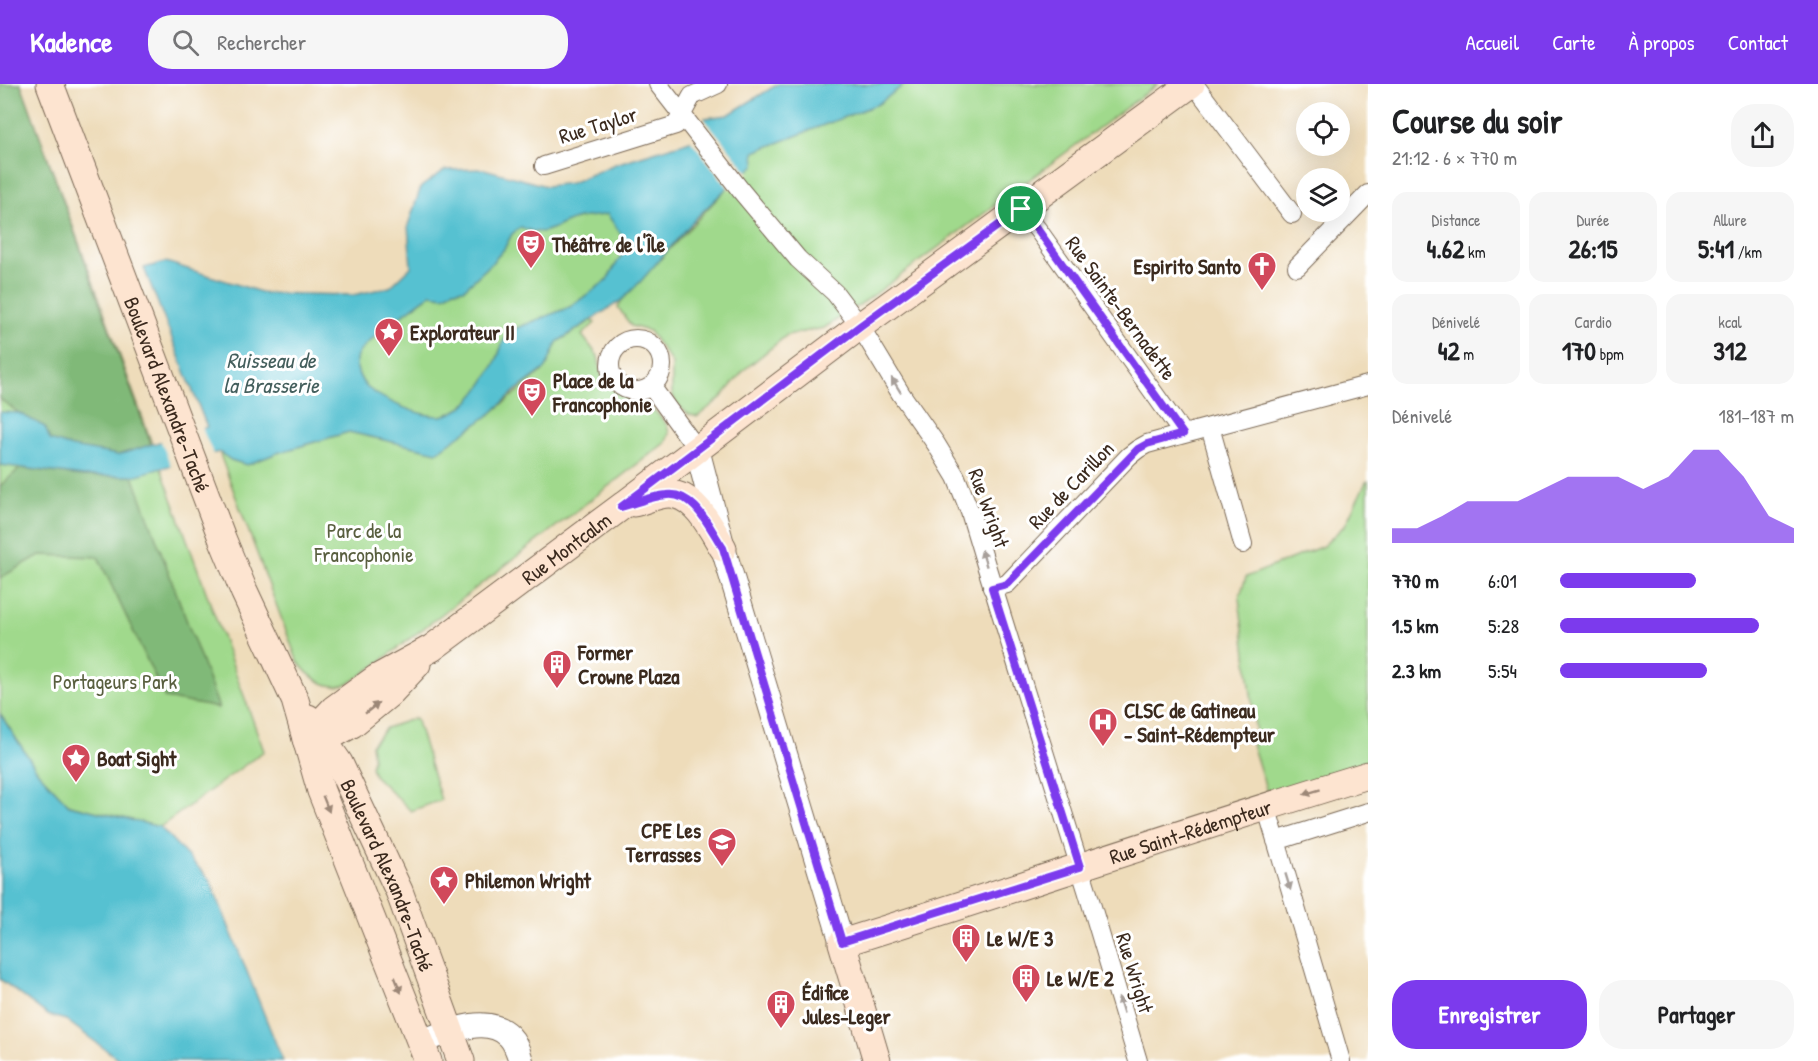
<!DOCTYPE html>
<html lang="fr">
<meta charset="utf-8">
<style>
:root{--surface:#fff;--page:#f6f6f6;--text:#202124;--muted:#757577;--accent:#7c3aed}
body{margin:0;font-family:"Patrick Hand",sans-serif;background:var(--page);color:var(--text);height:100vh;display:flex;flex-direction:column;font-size:22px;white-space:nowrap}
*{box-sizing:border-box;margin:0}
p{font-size:20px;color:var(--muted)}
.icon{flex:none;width:33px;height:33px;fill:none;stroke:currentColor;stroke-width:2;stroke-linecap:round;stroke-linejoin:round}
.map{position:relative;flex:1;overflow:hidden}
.details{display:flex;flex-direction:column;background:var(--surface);width:450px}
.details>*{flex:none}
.tools{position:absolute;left:1296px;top:18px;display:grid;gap:12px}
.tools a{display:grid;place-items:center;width:54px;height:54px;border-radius:50%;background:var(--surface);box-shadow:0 6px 24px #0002;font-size:30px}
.pin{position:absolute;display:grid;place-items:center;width:51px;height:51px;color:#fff;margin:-26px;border:3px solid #fff;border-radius:50%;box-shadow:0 2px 6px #0007}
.round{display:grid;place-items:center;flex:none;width:63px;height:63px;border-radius:24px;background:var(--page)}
.head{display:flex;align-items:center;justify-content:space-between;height:102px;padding:0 24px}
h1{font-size:33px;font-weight:700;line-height:45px}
.stats{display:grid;grid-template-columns:repeat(3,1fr);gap:9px;height:102px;padding:6px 24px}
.stats div{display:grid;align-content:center;border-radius:15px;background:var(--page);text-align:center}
.stats b{font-size:26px;font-weight:700}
.stats small{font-size:16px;font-weight:400}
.stats p{font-size:16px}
.chart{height:168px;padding:12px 24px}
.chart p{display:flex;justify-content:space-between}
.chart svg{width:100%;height:108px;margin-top:6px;fill:var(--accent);opacity:.7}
.primary-button{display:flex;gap:12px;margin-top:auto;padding:12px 24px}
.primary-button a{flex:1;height:69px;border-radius:24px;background:var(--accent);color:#fff;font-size:24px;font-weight:700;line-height:69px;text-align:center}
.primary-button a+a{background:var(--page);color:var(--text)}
ul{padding:0 24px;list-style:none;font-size:20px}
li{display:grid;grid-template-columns:96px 72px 1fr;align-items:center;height:45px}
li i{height:15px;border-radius:8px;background:var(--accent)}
header{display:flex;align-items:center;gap:36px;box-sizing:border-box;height:84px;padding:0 30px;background:var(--accent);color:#fff}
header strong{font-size:28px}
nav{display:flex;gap:33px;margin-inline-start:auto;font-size:21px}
.search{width:420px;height:54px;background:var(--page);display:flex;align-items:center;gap:15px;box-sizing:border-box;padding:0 21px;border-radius:24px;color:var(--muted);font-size:22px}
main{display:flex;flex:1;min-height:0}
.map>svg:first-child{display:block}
.green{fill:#a0d98c;stroke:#6e8255;stroke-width:1.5}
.forest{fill:#80b978;stroke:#5e724b;stroke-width:1.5}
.water{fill:#56c1d1;stroke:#487678;stroke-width:1.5;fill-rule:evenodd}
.pier{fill:#eedcba}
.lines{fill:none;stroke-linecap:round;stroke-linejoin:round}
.minor-casing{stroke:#7a6855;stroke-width:20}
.tertiary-casing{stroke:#7a6855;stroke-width:26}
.secondary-casing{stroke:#7a6855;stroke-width:29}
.minor{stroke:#fff;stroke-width:18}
.tertiary{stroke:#fff;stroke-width:24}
.secondary{stroke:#fde4d0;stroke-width:27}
.oneway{fill:#a79f9a}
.oneway2{fill:#9c8777}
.route-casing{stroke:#fff;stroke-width:12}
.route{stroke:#7c3aed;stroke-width:8}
.labels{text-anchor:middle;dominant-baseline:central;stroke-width:6;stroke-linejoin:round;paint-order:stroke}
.street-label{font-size:21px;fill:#3b2a1e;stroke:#fff}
.poi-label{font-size:21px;font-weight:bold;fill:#3b2a1e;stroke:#fff;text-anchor:start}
.park-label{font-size:21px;fill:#595f3f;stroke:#fff}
.water-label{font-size:22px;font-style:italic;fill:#445f5d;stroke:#fff}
</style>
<header>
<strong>Kadence</strong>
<div class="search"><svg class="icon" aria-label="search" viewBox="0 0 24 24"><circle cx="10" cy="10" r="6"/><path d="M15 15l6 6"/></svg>Rechercher</div>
<nav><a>Accueil</a><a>Carte</a><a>À propos</a><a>Contact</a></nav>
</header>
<main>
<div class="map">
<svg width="1368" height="977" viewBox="0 0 1368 977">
<rect width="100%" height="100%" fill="#fff"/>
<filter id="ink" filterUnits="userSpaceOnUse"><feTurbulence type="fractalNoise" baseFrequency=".0167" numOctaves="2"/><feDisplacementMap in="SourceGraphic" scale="12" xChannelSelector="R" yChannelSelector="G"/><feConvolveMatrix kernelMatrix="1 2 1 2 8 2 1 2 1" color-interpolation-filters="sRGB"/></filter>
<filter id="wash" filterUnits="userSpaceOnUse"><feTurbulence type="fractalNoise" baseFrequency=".008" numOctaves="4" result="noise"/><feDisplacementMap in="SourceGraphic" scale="24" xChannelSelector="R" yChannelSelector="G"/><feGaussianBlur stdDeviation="1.35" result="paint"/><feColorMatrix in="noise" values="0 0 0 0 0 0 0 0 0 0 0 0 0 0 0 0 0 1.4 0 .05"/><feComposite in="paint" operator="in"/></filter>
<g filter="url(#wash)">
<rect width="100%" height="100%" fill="#eedcba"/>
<!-- green -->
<path class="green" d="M0 0H21L264 667 160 743 69 721 38 688 0 630Z
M905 0H1158L870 214 824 244 787 251 744 286 721 314 697 333 688 330 676 319 672 309V279L649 247 631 242 618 223 622 216 726 105 745 88 754 68 878 20Z
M608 130 628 160 607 196 570 223 512 246C500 257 502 266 495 279 487 294 474 316 459 325 454 328 447 331 441 332 419 333 386 317 369 305 361 299 353 281 357 272 362 258 417 220 431 210L444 212 454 206 464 205 491 180 504 165 512 150 521 142C544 155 554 141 575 135 586 132 596 132 608 130Z
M592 236 595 239 582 251 598 272 602 294 612 305 638 317 656 328 667 341 669 349 666 358 373 583C365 588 357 595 349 599 329 609 307 592 297 576L219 368 231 376 247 381 277 369 349 348 437 368 493 328 546 284 557 258Z
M1368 397V691L1271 721 1252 660 1257 658 1239 514 1246 493 1323 462 1345 441 1366 398Z
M416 634 441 716 411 727 374 691 371 683 373 674 371 661 386 644Z"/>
<!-- forest -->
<path class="forest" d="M0 0H21L151 361 118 371 71 363 50 356 45 343 19 329 0 315Z
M20 384 83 392H133L219 624 165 614 98 473 40 471 0 494V402Z"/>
<!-- water -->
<path class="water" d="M778 0H905L878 20 754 68 755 81 726 105 695 135 641 197 622 216 557 258 546 284 515 307 493 328 437 368 349 348 277 369 247 381 231 376 219 368 133 392H83L0 381V328L19 329 45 343 50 356 72 363 118 371 207 343 144 184 166 178 264 209 353 211 390 203 411 183 408 141 421 103 445 86 484 85 546 102 571 99 615 80 690 57 705 34 728 31ZM607 130 628 160 607 196 570 223 512 246C500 257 502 266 495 279 487 294 474 316 459 325 454 328 447 331 441 332 419 333 386 317 369 305 361 299 353 281 357 272 362 258 417 220 431 210L444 212 454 206 464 205 491 180 504 165 512 150 521 143C544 155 554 142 575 135 586 132 596 133 607 130Z
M0 630 38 688 69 721 160 743 210 796 283 977H121L66 936 48 931 0 895Z"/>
<!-- pier -->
<path class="pier" d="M703 33 749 89 730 106 689 54Z
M201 342 214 372 172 384 160 355Z"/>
</g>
<g filter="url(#ink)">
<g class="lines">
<!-- minor casing -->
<g class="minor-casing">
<path id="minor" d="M658 0 742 108 798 175 835 209 860 242 901 310 936 360 956 393 970 428 986 481 1087 806 1138 977
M1194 0 1292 130
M544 82 676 41 692 12 718 0
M1021 125 1038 146 1183 350
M1297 183 1368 110
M610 281a26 26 0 1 1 52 0a26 26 0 1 1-52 0Z
M651 302 697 365
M1210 343 1243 460
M992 504 1007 500 1129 372 1138 365 1147 360 1169 354 1368 301
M1266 722 1341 977
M1276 757 1368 728"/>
</g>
<!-- tertiary casing -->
<g class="tertiary-casing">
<path id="tertiary" d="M697 365 723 464 842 859
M421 958C445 949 486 929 509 952 516 959 518 968 521 977"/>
</g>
<!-- secondary casing -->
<g class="secondary-casing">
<g id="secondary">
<path id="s1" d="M50 0 222 454 244 507 295 616 321 707 428 977"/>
<path d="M634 419C646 416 664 407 676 411 698 416 712 446 723 464"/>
<path id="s2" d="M308 634 339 679 399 807 461 977"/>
<path id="s3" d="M306 655 334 625 377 594 432 564 621 423 860 242 936 187 1191 0"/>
<path d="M309 664 352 640 390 609 417 580"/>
<path id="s4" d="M877 977 842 859C1018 804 1192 745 1368 691"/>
</g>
</g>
<!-- minor -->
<use href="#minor" class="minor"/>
<!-- tertiary -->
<use href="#tertiary" class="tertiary"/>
<!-- secondary -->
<use href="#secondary" class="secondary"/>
</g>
<!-- one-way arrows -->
<defs><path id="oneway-solid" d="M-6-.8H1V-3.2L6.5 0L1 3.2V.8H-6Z" transform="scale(1.5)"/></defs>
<g class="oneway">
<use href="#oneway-solid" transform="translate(896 301) rotate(-122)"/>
<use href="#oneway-solid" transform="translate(984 474) rotate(-107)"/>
<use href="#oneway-solid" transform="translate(1288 798) rotate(73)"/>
<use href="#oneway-solid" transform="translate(1121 921) rotate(-107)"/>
</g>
<g class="oneway2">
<use href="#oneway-solid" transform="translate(372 624) rotate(-39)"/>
<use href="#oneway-solid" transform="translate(1312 708) rotate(163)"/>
<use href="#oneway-solid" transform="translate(326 720) rotate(68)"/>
<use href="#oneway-solid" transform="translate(398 901) rotate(68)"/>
</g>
</g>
<g class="lines" filter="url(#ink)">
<!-- route casing -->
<g class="route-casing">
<path id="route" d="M1021 125 1038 146 1183 350 1147 360 1138 365 1007 500 992 504 1080 783 842 858 723 464C710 445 695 408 667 411 652 412 636 419 621 423L860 242Z"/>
</g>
<!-- route -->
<use href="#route" class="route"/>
</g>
<!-- icons -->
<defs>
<g id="theatre-pin" transform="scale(1.5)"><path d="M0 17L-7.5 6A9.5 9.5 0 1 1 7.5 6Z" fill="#d1495b" stroke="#fff"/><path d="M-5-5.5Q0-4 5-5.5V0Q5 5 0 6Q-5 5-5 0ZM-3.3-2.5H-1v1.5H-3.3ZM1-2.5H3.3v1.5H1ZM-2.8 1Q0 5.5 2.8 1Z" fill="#fff"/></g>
<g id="church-pin" transform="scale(1.5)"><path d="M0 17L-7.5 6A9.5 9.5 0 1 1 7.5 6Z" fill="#d1495b" stroke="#fff"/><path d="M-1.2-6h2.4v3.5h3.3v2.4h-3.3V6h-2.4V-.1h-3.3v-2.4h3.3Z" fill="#fff"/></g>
<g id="sight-pin" transform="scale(1.5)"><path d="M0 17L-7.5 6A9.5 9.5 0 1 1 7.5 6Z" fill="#d1495b" stroke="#fff"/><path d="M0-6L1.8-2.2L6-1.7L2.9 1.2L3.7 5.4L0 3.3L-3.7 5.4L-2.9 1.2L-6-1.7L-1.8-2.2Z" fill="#fff"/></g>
<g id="building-pin" transform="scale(1.5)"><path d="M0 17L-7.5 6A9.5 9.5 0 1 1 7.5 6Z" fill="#d1495b" stroke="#fff"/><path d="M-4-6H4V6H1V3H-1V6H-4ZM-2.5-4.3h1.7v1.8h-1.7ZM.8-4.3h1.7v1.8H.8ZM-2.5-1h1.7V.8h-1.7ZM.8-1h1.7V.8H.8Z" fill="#fff"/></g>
<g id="hospital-pin" transform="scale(1.5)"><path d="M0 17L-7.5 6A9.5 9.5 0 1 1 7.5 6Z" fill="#d1495b" stroke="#fff"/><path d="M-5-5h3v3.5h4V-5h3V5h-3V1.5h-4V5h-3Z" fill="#fff"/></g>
<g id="school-pin" transform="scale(1.5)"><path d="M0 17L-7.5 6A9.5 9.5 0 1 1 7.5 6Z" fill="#d1495b" stroke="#fff"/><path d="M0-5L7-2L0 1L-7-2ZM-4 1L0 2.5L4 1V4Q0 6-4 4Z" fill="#fff"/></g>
</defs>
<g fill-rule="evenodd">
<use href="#theatre-pin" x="531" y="160"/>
<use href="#church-pin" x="1262" y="182"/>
<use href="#sight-pin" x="389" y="248"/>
<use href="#theatre-pin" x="532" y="308"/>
<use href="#building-pin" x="557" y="580"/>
<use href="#hospital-pin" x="1103" y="638"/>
<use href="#sight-pin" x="76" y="674"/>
<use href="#school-pin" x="722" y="758"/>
<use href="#sight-pin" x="444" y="796"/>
<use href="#building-pin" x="966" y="854"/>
<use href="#building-pin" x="1026" y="894"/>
<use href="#building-pin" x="781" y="920"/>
</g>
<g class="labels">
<!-- street labels -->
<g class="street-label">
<text transform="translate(598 41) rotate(-17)">Rue Taylor</text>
<text transform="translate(1121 224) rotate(54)">Rue Sainte-Bernadette</text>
<text stroke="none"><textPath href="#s1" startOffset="332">Boulevard Alexandre-Taché</textPath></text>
<text transform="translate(1071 401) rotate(-46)">Rue de Carillon</text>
<text transform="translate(989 424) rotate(70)">Rue Wright</text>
<text stroke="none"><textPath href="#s3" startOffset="324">Rue Montcalm</textPath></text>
<text stroke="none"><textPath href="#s4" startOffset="489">Rue Saint-Rédempteur</textPath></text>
<text stroke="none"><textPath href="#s2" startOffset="177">Boulevard Alexandre-Taché</textPath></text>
<text transform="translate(1135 889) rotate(73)">Rue Wright</text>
</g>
<!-- poi labels -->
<g class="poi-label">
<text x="552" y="160">Théâtre de l'Île</text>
<text x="1241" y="182" text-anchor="end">Espirito Santo</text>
<text x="410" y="248">Explorateur II</text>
<text x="553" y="296">Place de la<tspan x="553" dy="24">Francophonie</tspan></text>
<text x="578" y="568">Former<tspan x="578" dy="24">Crowne Plaza</tspan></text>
<text x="1124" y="626">CLSC de Gatineau<tspan x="1124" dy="24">- Saint-Rédempteur</tspan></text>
<text x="97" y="674">Boat Sight</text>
<text x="701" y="746" text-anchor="end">CPE Les<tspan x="701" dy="24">Terrasses</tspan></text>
<text x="465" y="796">Philemon Wright</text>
<text x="987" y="854">Le W/E 3</text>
<text x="1047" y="894">Le W/E 2</text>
<text x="802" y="908">Édifice<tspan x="802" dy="24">Jules-Leger</tspan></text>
</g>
<!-- park labels -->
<g class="park-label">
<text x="364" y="446">Parc de la<tspan x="364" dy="24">Francophonie</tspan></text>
<text x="115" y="597">Portageurs Park</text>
</g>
<!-- water labels -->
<g class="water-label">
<text x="271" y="276">Ruisseau de<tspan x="271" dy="25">la Brasserie</tspan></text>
</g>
</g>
</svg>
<div class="tools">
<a><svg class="icon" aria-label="locate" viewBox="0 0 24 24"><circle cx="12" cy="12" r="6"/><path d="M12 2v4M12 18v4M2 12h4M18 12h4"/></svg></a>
<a><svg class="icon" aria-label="layers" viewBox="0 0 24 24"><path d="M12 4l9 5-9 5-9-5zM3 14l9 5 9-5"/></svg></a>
</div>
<div class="pin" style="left:1021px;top:125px;background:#1e9e55"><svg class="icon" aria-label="arrive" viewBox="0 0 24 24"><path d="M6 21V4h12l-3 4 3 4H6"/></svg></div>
</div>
<section class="details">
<div class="head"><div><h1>Course du soir</h1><p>21:12 · 6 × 770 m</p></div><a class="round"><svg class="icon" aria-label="share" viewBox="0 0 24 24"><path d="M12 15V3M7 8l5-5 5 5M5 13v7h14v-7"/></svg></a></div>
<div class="stats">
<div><p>Distance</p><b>4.62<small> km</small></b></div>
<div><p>Durée</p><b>26:15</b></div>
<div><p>Allure</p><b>5:41<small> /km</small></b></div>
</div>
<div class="stats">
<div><p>Dénivelé</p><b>42<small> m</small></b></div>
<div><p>Cardio</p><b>170<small> bpm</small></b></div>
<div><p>kcal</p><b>312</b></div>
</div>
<div class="chart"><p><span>Dénivelé</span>181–187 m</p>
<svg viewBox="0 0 160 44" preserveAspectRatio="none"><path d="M0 44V38L10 38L20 33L30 27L40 27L50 27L60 22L70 17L80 17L90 17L100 22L110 17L120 6L130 6L140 17L150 33L160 38V44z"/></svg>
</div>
<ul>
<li><b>770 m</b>6:01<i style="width:58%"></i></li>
<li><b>1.5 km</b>5:28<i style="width:85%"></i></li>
<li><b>2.3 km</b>5:54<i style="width:63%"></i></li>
</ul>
<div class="primary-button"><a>Enregistrer</a><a>Partager</a></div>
</section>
</main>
